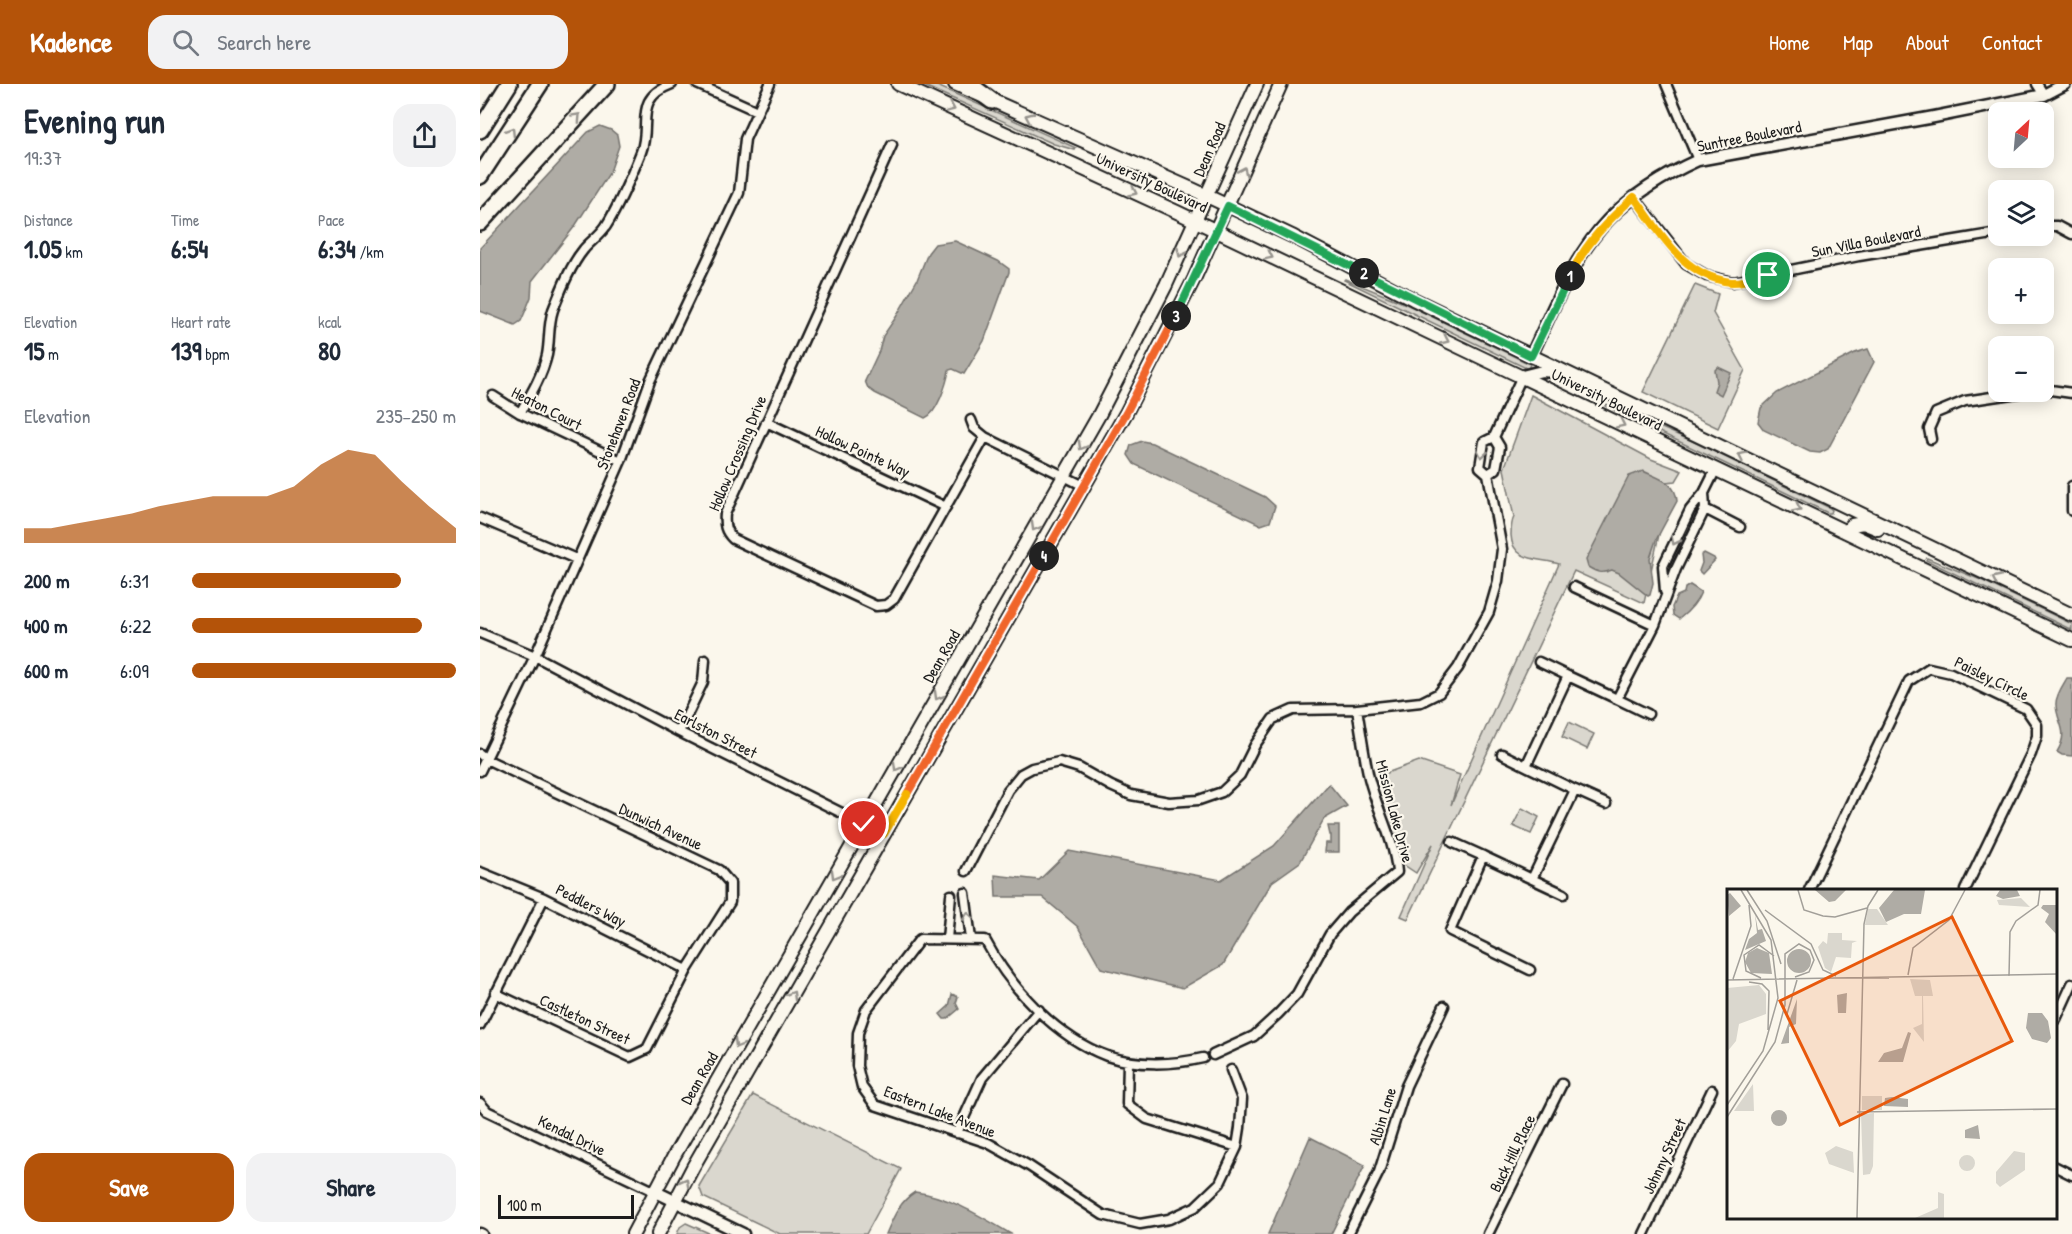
<!DOCTYPE html>
<meta charset="utf-8">
<style>
:root{--surface:#fff;--page:#f2f2f3;--text:#1f2937;--muted:#747a83;--accent:#b45309}
body{margin:0;font-family:"Patrick Hand",sans-serif;background:var(--page);color:var(--text);height:100vh;display:flex;flex-direction:column;font-size:22px;white-space:nowrap}
*{box-sizing:border-box;margin:0}
p{font-size:20px;color:var(--muted)}
.icon{flex:none;width:33px;height:33px;fill:none;stroke:currentColor;stroke-width:2;stroke-linecap:round;stroke-linejoin:round}
.map{position:relative;flex:1;overflow:hidden}
.panel{display:flex;flex-direction:column;background:var(--surface);width:480px}
.panel>*{flex:none}
.needle{width:39px;rotate:26deg}
.controls{position:absolute;left:1508px;top:18px;display:grid;gap:12px}
.controls a{display:grid;place-items:center;width:66px;height:66px;border-radius:12px;background:var(--surface);box-shadow:0 3px 15px #0003;font-size:30px}
.scale{position:absolute;left:18px;bottom:15px;width:136px;box-sizing:border-box;padding-left:6px;border:3px solid #1c1c1c;border-top:0;font-size:16px;line-height:21px;white-space:nowrap;color:#1c1c1c;-webkit-text-stroke:4px #fbf7ec;paint-order:stroke}
.pin{position:absolute;display:grid;place-items:center;width:51px;height:51px;color:#fff;margin:-26px;border:3px solid #fff;border-radius:50%;box-shadow:0 2px 6px #0007}
.km{position:absolute;width:30px;height:30px;margin:-15px;border-radius:50%;background:#222;color:#fff;font-size:16px;line-height:30px;text-align:center}
.round{display:grid;place-items:center;flex:none;width:63px;height:63px;border-radius:18px;background:var(--page)}
.head{display:flex;align-items:center;justify-content:space-between;height:102px;padding:0 24px}
h1{font-size:33px;font-weight:700;line-height:45px}
.metrics{display:grid;grid-template-columns:repeat(3,1fr);gap:9px;height:102px;padding:6px 24px}
.metrics div{display:grid;align-content:center}
.metrics b{font-size:26px;font-weight:700}
.metrics small{font-size:16px;font-weight:400}
.metrics p{font-size:16px}
.chart{height:168px;padding:12px 24px}
.chart p{display:flex;justify-content:space-between}
.chart svg{width:100%;height:108px;margin-top:6px;fill:var(--accent);opacity:.7}
.primary-button{display:flex;gap:12px;margin-top:auto;padding:12px 24px}
.primary-button a{flex:1;height:69px;border-radius:18px;background:var(--accent);color:#fff;font-size:24px;font-weight:700;line-height:69px;text-align:center}
.primary-button a+a{background:var(--page);color:var(--text)}
ul{padding:0 24px;list-style:none;font-size:20px}
li{display:grid;grid-template-columns:96px 72px 1fr;align-items:center;height:45px}
li i{height:15px;border-radius:8px;background:var(--accent)}
header{display:flex;align-items:center;gap:36px;box-sizing:border-box;height:84px;padding:0 30px;background:var(--accent);color:#fff}
header strong{font-size:28px}
nav{display:flex;gap:33px;margin-inline-start:auto;font-size:21px}
.search{width:420px;height:54px;background:var(--page);display:flex;align-items:center;gap:15px;box-sizing:border-box;padding:0 21px;border-radius:18px;color:var(--muted);font-size:22px}
main{display:flex;flex:1;min-height:0}
.map>svg:first-child{display:block}
.green{fill:#dad7ce;stroke:#7b7a75;stroke-width:1.5}
.water{fill:#afaca5;stroke:#74726e;stroke-width:1.5}
.lines{fill:none;stroke-linecap:round;stroke-linejoin:round}
.minor-casing{stroke:#1c1c1c;stroke-width:13}
.tertiary-casing{stroke:#1c1c1c;stroke-width:15}
.secondary-casing{stroke:#1c1c1c;stroke-width:16}
.primary-casing{stroke:#1c1c1c;stroke-width:16}
.motorway-casing{stroke:#1c1c1c;stroke-width:20}
.minor{stroke:#fbf7ec;stroke-width:8}
.tertiary{stroke:#fbf7ec;stroke-width:10}
.secondary{stroke:#fbf7ec;stroke-width:12}
.primary{stroke:#fbf7ec;stroke-width:12}
.motorway{stroke:#fbf7ec;stroke-width:15}
.oneway{stroke:#97948e}
.split-1-casing{stroke:#fff;stroke-width:12}
.split-2-casing{stroke:#fff;stroke-width:12}
.split-3-casing{stroke:#fff;stroke-width:12}
.split-4-casing{stroke:#fff;stroke-width:12}
.split-5-casing{stroke:#fff;stroke-width:12}
.split-6-casing{stroke:#fff;stroke-width:12}
.split-1{stroke:#f5b400;stroke-width:8}
.split-2{stroke:#22a559;stroke-width:8}
.split-3{stroke:#22a559;stroke-width:8}
.split-4{stroke:#f0652b;stroke-width:8}
.split-5{stroke:#f0652b;stroke-width:8}
.split-6{stroke:#f5b400;stroke-width:8}
.labels{text-anchor:middle;dominant-baseline:central;stroke-width:4.5;stroke-linejoin:round;paint-order:stroke}
.street-label{font-size:16px;fill:#1c1c1c;stroke:#fbf7ec}
.inset-road{fill:none;stroke:#a29f99;stroke-width:1.5}
.view{fill:#e8590c;fill-opacity:0.15;stroke:#e8590c;stroke-width:3}
.inset-edge{fill:none;stroke:#1c1c1c;stroke-width:3}
</style>
<header>
<strong>Kadence</strong>
<div class="search"><svg class="icon" aria-label="search" viewBox="0 0 24 24"><circle cx="10" cy="10" r="6"/><path d="M15 15l6 6"/></svg>Search here</div>
<nav><a>Home</a><a>Map</a><a>About</a><a>Contact</a></nav>
</header>
<main>
<section class="panel">
<div class="head"><div><h1>Evening run</h1><p>19:37</p></div><a class="round"><svg class="icon" aria-label="share" viewBox="0 0 24 24"><path d="M12 15V3M7 8l5-5 5 5M5 13v7h14v-7"/></svg></a></div>
<div class="metrics">
<div><p>Distance</p><b>1.05<small> km</small></b></div>
<div><p>Time</p><b>6:54</b></div>
<div><p>Pace</p><b>6:34<small> /km</small></b></div>
</div>
<div class="metrics">
<div><p>Elevation</p><b>15<small> m</small></b></div>
<div><p>Heart rate</p><b>139<small> bpm</small></b></div>
<div><p>kcal</p><b>80</b></div>
</div>
<div class="chart"><p><span>Elevation</span>235–250 m</p>
<svg viewBox="0 0 160 44" preserveAspectRatio="none"><path d="M0 44V38L10 38L20 36L30 34L40 32L50 29L60 27L70 25L80 25L90 25L100 21L110 12L120 6L130 8L140 19L150 29L160 38V44z"/></svg>
</div>
<ul>
<li><b>200 m</b>6:31<i style="width:79%"></i></li>
<li><b>400 m</b>6:22<i style="width:87%"></i></li>
<li><b>600 m</b>6:09<i style="width:100%"></i></li>
</ul>
<div class="primary-button"><a>Save</a><a>Share</a></div>
</section>
<div class="map">
<svg width="1592" height="1150" viewBox="0 0 1592 1150">
<rect width="100%" height="100%" fill="#fbf7ec"/>
<filter id="ink" filterUnits="userSpaceOnUse"><feTurbulence type="fractalNoise" baseFrequency=".0167" numOctaves="2"/><feDisplacementMap in="SourceGraphic" scale="12" xChannelSelector="R" yChannelSelector="G"/><feConvolveMatrix kernelMatrix="1 2 1 2 8 2 1 2 1" color-interpolation-filters="sRGB"/></filter>
<g filter="url(#ink)">
<!-- green -->
<path class="green" d="M440 0H453L596 64 595 66 574 60Z
M865 195 926 220 1050 280 1048 285 864 196Z
M1215 201 1238 210 1233 229 1265 286 1238 344 1163 308Z
M1051 311 1171 375 1202 387 1196 397 1186 398 1180 446 1164 519 1094 487 928 835 921 832 953 760 936 789 915 775 913 739 901 691 939 677 980 691 971 721 1079 480C1060 474 1032 478 1031 451 1031 444 1031 439 1034 433L1024 385Z
M1126 320 1212 357 1350 424 1352 426 1351 429H1348L1125 322Z
M1447 474 1501 496 1592 540V546L1446 476Z
M1089 638 1114 650 1107 665 1082 653Z
M1042 724 1059 733 1051 750 1033 742Z
M273 1011 421 1085 386 1150H300L223 1113 219 1102Z
M206 1139 231 1150H197L200 1143Z"/>
<!-- water -->
<path class="water" d="M120 42 131 46 137 51 139 62 130 88 95 142 52 197 51 213 45 228 41 237 35 241 0 227V164L108 48Z
M475 157 518 177 529 185V188L504 257 484 290 473 285 469 286C467 299 457 330 445 334L395 309 388 304 385 297 399 267 403 252 416 233 437 196 448 169 455 160Z
M1388 265 1394 278 1348 365 1340 369 1330 368 1284 346 1278 338 1281 324 1297 309 1375 269Z
M1238 283 1251 289 1241 311 1234 307 1237 298 1235 286Z
M662 357 672 359 785 413 795 422 790 438 781 441 654 380 648 371 651 361Z
M1163 387C1178 394 1196 398 1197 417L1176 456 1170 474 1173 499 1170 511 1168 512 1139 489 1132 486C1122 490 1118 489 1108 483L1106 476 1149 392Z
M1224 469 1234 474 1235 476 1222 490 1219 487 1222 479 1221 471Z
M1210 501 1221 508C1217 519 1208 528 1199 535L1193 531 1192 523 1197 512 1204 509 1205 504Z
M1587 594H1592V672L1582 671 1577 668C1590 646 1577 640 1576 621 1575 612 1583 601 1587 594Z
M849 700 867 722 844 735 820 778 792 798 743 881 703 904 621 884 598 843 562 813H516L515 791 559 796 589 767 741 796 794 762Z
M848 742H859V768H845L846 759H851V751H850Z
M472 910 478 913 476 919 479 925 467 935H464L460 930 469 922Z
M830 1053 885 1081 851 1150H788Z
M435 1108C469 1112 502 1133 531 1150H406C413 1134 419 1118 435 1108Z"/>
<g class="lines">
<!-- minor casing -->
<g class="minor-casing">
<path id="minor" d="M217 0 277 27
M1186 0 1218 76
M1557 0 1564 11
M412 61 245 430C244 441 245 447 253 455L396 522 406 521 414 515 505 353
M1154 113 1206 180 1227 192 1253 198 1379 172 1518 149
M1563 142H1577L1592 150
M1563 305 1592 309
M13 312 40 329 141 377
M40 329C51 310 62 292 67 271 70 256 68 241 73 226 81 206 90 182 104 165 111 157 120 151 126 142 140 120 151 93 161 68 172 40 152 15 192 0
M491 336 494 344 505 353 604 402
M286 338 466 423
M1014 353 1042 292
M1451 355 1449 345 1456 329 1485 317 1545 308
M1592 402V427
M1225 425 1260 443
M0 434 96 475
M1094 503 1175 541
M1185 507 1183 482 1210 426 1224 409 1236 385
M0 549 55 572 199 648 404 750
M1059 578 1088 592
M1137 615 1168 630
M199 648 223 598 225 576
M0 670 6 675 239 786 250 799V818L207 886 167 965 150 973 15 909
M1022 670 1046 682
M0 687 55 572 141 377 170 297 259 109 265 55 290 0
M1095 706 1126 720
M972 758 1003 772
M486 787 528 706 541 690 552 684 579 678 599 684 631 702 651 711 689 718 719 716 742 708 760 691 775 661 793 635 813 626 877 625 941 618 959 609 978 584 1009 528 1018 497 1022 465 1008 390 1000 383 1004 358 1014 353 1020 363 1016 385 1008 390
M0 788 64 814 207 886
M1052 795 1084 810
M1329 806 1429 597 1449 584 1471 589 1546 625 1557 641V652L1551 670 1485 806
M485 809 491 855
M467 855 471 811
M1050 886 970 847 1003 772 1052 795 1095 706 1046 682 1088 592 1137 615 1175 541 1196 485 1225 425 1224 409
M1576 935 1592 900
M0 941 64 814
M733 971 774 952 798 930 817 910 850 850 869 828 917 788C914 755 897 726 889 694 884 672 881 648 877 625
M723 974C693 981 656 982 627 972 575 953 530 903 505 856L440 855 386 926 378 949 377 982 382 1003 395 1021 508 1059 549 1082 623 1131 660 1140 689 1135 715 1123 740 1099 757 1063 760 1044 762 1015 751 986
M648 977 647 1020 667 1035 757 1063
M0 1019 7 1027 174 1107
M477 1049 502 994 559 926
M1576 1083 1592 1091
M0 1149 2 1150
M868 1150 899 1088 926 1002 964 922
M1008 1150 1082 1000
M1164 1150 1232 1006"/>
</g>
<!-- tertiary casing -->
<g class="tertiary-casing">
<path id="tertiary" d="M1051 272C1073 226 1093 172 1129 135 1155 109 1185 91 1218 76L1454 33 1564 11 1585 0
M1042 292 1062 287 1085 289
M174 1107 263 1150"/>
</g>
<!-- secondary casing -->
<g class="secondary-casing">
<path id="secondary" d="M153 1150 194 1072 619 331 686 201 777 0
M178 1150 213 1083 646 329 714 195 801 0"/>
</g>
<!-- primary casing -->
<g class="primary-casing">
<path id="primary" d="M418 0 697 128 1592 556
M475 0 712 105 814 153 933 215 1592 531
M1366 448 1372 441 1383 439 1398 445"/>
</g>
<!-- motorway casing -->
<g class="motorway-casing">
<path id="motorway" d="M489 0 512 17
M0 46 29 0
M0 92 60 0
M0 139 127 0"/>
</g>
<!-- minor -->
<use href="#minor" class="minor"/>
<!-- tertiary -->
<use href="#tertiary" class="tertiary"/>
<!-- secondary -->
<use href="#secondary" class="secondary"/>
<!-- primary -->
<use href="#primary" class="primary"/>
<!-- motorway -->
<use href="#motorway" class="motorway"/>
</g>
<!-- one-way arrows -->
<defs><path id="oneway-chevron" d="M-2-3.5L2.5 0L-2 3.5" fill="none" stroke-width="1.6" stroke-linecap="round" stroke-linejoin="round" transform="scale(1.5)"/></defs>
<g class="oneway">
<use href="#oneway-chevron" transform="translate(471 24) rotate(24)"/>
<use href="#oneway-chevron" transform="translate(97 33) rotate(-47)"/>
<use href="#oneway-chevron" transform="translate(549 33) rotate(-156)"/>
<use href="#oneway-chevron" transform="translate(31 47) rotate(-58)"/>
<use href="#oneway-chevron" transform="translate(763 87) rotate(-66)"/>
<use href="#oneway-chevron" transform="translate(653 108) rotate(25)"/>
<use href="#oneway-chevron" transform="translate(701 169) rotate(115)"/>
<use href="#oneway-chevron" transform="translate(789 172) rotate(26)"/>
<use href="#oneway-chevron" transform="translate(965 256) rotate(25)"/>
<use href="#oneway-chevron" transform="translate(1141 340) rotate(26)"/>
<use href="#oneway-chevron" transform="translate(602 362) rotate(120)"/>
<use href="#oneway-chevron" transform="translate(1002 370) rotate(100)"/>
<use href="#oneway-chevron" transform="translate(1262 372) rotate(-155)"/>
<use href="#oneway-chevron" transform="translate(1317 424) rotate(26)"/>
<use href="#oneway-chevron" transform="translate(555 443) rotate(120)"/>
<use href="#oneway-chevron" transform="translate(1195 457) rotate(116)"/>
<use href="#oneway-chevron" transform="translate(1516 495) rotate(-155)"/>
<use href="#oneway-chevron" transform="translate(458 612) rotate(120)"/>
<use href="#oneway-chevron" transform="translate(417 683) rotate(120)"/>
<use href="#oneway-chevron" transform="translate(355 791) rotate(120)"/>
<use href="#oneway-chevron" transform="translate(488 832) rotate(-98)"/>
<use href="#oneway-chevron" transform="translate(312 911) rotate(-60)"/>
<use href="#oneway-chevron" transform="translate(258 960) rotate(120)"/>
<use href="#oneway-chevron" transform="translate(205 1098) rotate(-61)"/>
</g>
</g>
<g class="lines" filter="url(#ink)">
<!-- split-1 casing -->
<g class="split-1-casing">
<path id="split-1" d="M1090 192C1105 160 1128 136 1154 113 1181 149 1202 192 1251 198 1262 199 1277 194 1288 191"/>
</g>
<!-- split-2 casing -->
<g class="split-2-casing">
<path id="split-2" d="M884 189 1051 272 1090 192"/>
</g>
<!-- split-3 casing -->
<g class="split-3-casing">
<path id="split-3" d="M696 232 748 122 884 189"/>
</g>
<!-- split-4 casing -->
<g class="split-4-casing">
<path id="split-4" d="M564 472 646 329 696 232"/>
</g>
<!-- split-5 casing -->
<g class="split-5-casing">
<path id="split-5" d="M427 710 564 472"/>
</g>
<!-- split-6 casing -->
<g class="split-6-casing">
<path id="split-6" d="M384 740 404 750 427 710"/>
</g>
<!-- split-1 -->
<use href="#split-1" class="split-1"/>
<!-- split-2 -->
<use href="#split-2" class="split-2"/>
<!-- split-3 -->
<use href="#split-3" class="split-3"/>
<!-- split-4 -->
<use href="#split-4" class="split-4"/>
<!-- split-5 -->
<use href="#split-5" class="split-5"/>
<!-- split-6 -->
<use href="#split-6" class="split-6"/>
</g>
<g class="labels">
<!-- street labels -->
<g class="street-label">
<text transform="translate(1269 52) rotate(-11)">Suntree Boulevard</text>
<text transform="translate(729 65) rotate(-66)">Dean Road</text>
<text transform="translate(672 98) rotate(25)">University Boulevard</text>
<text transform="translate(1386 157) rotate(-11)">Sun Villa Boulevard</text>
<text transform="translate(1127 315) rotate(26)">University Boulevard</text>
<text transform="translate(67 324) rotate(27)">Heaton Court</text>
<text transform="translate(138 340) rotate(-69)">Stonehaven Road</text>
<text transform="translate(383 367) rotate(25)">Hollow Pointe Way</text>
<text transform="translate(257 369) rotate(-67)">Hollow Crossing Drive</text>
<text transform="translate(461 572) rotate(-60)">Dean Road</text>
<text transform="translate(1512 594) rotate(26)">Paisley Circle</text>
<text transform="translate(236 649) rotate(27)">Earlston Street</text>
<text transform="translate(915 727) rotate(75)">Mission Lake Drive</text>
<text transform="translate(181 742) rotate(25)">Dunwich Avenue</text>
<text transform="translate(111 821) rotate(27)">Peddlers Way</text>
<text transform="translate(105 935) rotate(25)">Castleton Street</text>
<text transform="translate(219 994) rotate(-60)">Dean Road</text>
<text transform="translate(460 1027) rotate(21)">Eastern Lake Avenue</text>
<text transform="translate(902 1032) rotate(-73)">Albin Lane</text>
<text transform="translate(92 1051) rotate(26)">Kendal Drive</text>
<text transform="translate(1032 1069) rotate(-64)">Buck Hill Place</text>
<text transform="translate(1184 1072) rotate(-65)">Johnny Street</text>
</g>
</g>
<!-- overview -->
<g transform="translate(1247 805)">
<rect width="330" height="330" fill="#fbf7ec"/>
<path d="M294 9 303 18 272 16 270 11ZM141 20H150L161 36H138ZM101 44H115V51L130 52 125 54 124 69 109 68 104 83 98 79 91 58 96 52 100 55ZM183 90 203 91 206 107H196L197 153 186 139 195 135V107H188ZM32 96 39 105V125L12 135 9 152 0 163V99ZM26 195 27 222H7ZM135 207H155V221H135ZM147 224 146 277 143 285 136 286 134 225ZM109 257 126 263 127 284 102 275 98 264ZM287 262 298 264V281L273 298 269 294V283ZM232 274a8 8 0 1 1 16 0a8 8 0 1 1-16 0ZM211 303 217 305V329H188L211 319Z" fill="#dad7ce"/>
<path d="M88 1H119L108 12 102 13ZM167 1H198L194 25H177L159 33 152 19ZM273 1H290L293 7 276 10 269 7ZM3 4 14 17 2 27 0 6ZM316 16H330V46L318 33 322 25 314 19ZM28 25 31 41 35 40 39 52 18 61 22 50 30 44ZM30 59 42 64 45 85 24 84 18 73 21 64ZM60 72a12 12 0 1 1 24 0a12 12 0 1 1-24 0ZM120 104 119 124H111L110 106ZM70 110 69 135 62 138V154L54 155ZM301 124H315L321 132 324 149 320 154 305 150 299 139ZM181 143 184 144 176 173H151L157 164 175 159ZM165 208 181 210V218L157 217 158 209ZM44 229a8 8 0 1 1 16 0a8 8 0 1 1-16 0ZM251 236 253 250 238 249V241Z" fill="#afaca5"/>
<path class="inset-road" d="M20 1 40 32 54 75M71 1 77 21 96 27 108 28 140 19M38 21 84 55 96 81 109 87M181 86 186 59 222 31 238 1M282 87 283 43 289 32 311 16 313 1M34 89 19 82 17 66 32 56 47 67M120 89H162M6 90 24 37 22 16M0 91 330 85M22 93 35 95 42 102 41 141M60 125 70 91M0 216 36 162 51 109 44 51 14 1M130 223 330 220M0 228 48 153 58 116V65L72 55 83 61 87 71 82 83 68 88M130 329 137 35 141 17 151 1"/>
<path class="view" d="M225 28 285 152 113 236 53 112Z"/>
<rect width="330" height="330" class="inset-edge"/>
</g>
</svg>
<div class="controls">
<a><svg class="needle" viewBox="-14 -14 28 28"><path d="M0-13l5 13h-10z" fill="#e53935"/><path d="M0 13l5-13h-10z" fill="#747a83"/></svg></a>
<a><svg class="icon" aria-label="layers" viewBox="0 0 24 24"><path d="M12 4l9 5-9 5-9-5zM3 14l9 5 9-5"/></svg></a>
<a>+</a>
<a>−</a>
</div>
<div class="scale">100 m</div>
<div class="pin" style="left:1288px;top:191px;background:#1e9e55"><svg class="icon" aria-label="arrive" viewBox="0 0 24 24"><path d="M6 21V4h12l-3 4 3 4H6"/></svg></div>
<div class="pin" style="left:384px;top:740px;background:#d93025"><svg class="icon" aria-label="check" viewBox="0 0 24 24"><path d="M5 12l5 5 9-10"/></svg></div>
<b class="km" style="left:1090px;top:192px">1</b>
<b class="km" style="left:884px;top:189px">2</b>
<b class="km" style="left:696px;top:232px">3</b>
<b class="km" style="left:564px;top:472px">4</b>
</div>
</main>
